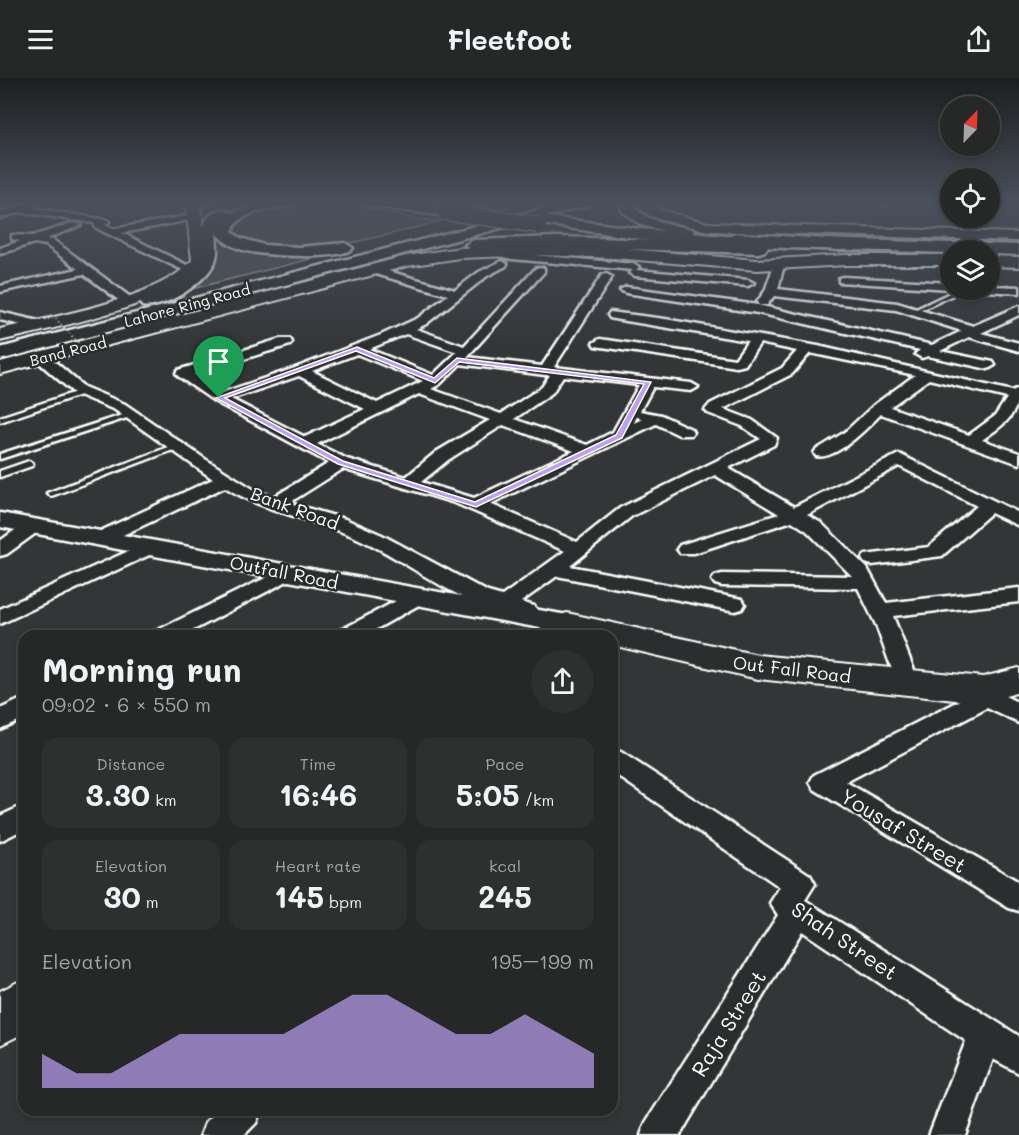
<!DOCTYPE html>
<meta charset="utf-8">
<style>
:root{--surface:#262828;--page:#2e3030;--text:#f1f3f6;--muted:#a4a6a8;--line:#424445;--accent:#bca0f2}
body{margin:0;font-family:Mali,sans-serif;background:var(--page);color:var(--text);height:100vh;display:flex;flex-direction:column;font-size:22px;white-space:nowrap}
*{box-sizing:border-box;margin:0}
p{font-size:20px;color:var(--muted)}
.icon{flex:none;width:33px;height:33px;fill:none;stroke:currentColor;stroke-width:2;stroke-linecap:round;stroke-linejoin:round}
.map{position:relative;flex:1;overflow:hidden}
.side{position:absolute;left:18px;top:552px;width:600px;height:486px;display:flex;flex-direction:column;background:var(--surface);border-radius:18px;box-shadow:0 3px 9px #0003,0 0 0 2px var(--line)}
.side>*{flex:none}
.needle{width:39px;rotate:23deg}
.buttons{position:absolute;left:940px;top:18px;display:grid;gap:12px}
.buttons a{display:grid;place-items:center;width:60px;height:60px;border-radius:50%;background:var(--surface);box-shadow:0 3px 9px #0003,0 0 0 2px var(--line);font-size:30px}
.pin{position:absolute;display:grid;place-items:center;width:51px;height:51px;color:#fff;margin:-62px -26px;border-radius:50% 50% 50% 0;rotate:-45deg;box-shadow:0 0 6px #0007}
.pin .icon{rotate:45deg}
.round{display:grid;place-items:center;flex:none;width:63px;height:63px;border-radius:32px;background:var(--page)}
.summary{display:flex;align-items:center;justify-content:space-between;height:102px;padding:0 24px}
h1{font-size:33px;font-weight:700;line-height:45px}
.metrics{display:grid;grid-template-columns:repeat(3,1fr);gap:9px;height:102px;padding:6px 24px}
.metrics div{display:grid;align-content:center;border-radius:15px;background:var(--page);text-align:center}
.metrics b{font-size:30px;font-weight:700}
.metrics small{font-size:16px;font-weight:400}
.metrics p{font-size:16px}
.chart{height:168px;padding:12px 24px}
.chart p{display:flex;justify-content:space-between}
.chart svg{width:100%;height:108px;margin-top:6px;fill:var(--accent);opacity:.7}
header{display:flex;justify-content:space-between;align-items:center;height:78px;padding:0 24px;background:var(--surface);font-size:27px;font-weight:700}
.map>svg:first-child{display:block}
.green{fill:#4c4f50;stroke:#a6a7a8;stroke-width:1.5}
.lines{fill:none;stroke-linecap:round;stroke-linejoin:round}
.service-casing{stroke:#fff;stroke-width:5}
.minor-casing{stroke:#fff;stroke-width:5}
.tertiary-casing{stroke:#fff;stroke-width:5}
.secondary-casing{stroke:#fff;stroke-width:4}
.primary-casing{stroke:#fff;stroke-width:5}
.motorway-casing{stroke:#fff;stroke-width:5}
.service{fill:#2a2d2e;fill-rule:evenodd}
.minor{fill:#2a2d2e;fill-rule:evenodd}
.tertiary{fill:#2a2d2e;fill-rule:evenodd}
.secondary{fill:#2a2d2e;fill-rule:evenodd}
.primary{fill:#2a2d2e;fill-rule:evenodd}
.motorway{fill:#2a2d2e;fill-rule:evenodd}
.primary-bridge-casing{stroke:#fff;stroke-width:18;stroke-linecap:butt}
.path-bridge{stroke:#fff;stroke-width:2;stroke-dasharray:1 3;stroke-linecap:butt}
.primary-bridge{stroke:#2a2d2e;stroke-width:16}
.route{fill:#bca0f2;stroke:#fff;stroke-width:1.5;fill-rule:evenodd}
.labels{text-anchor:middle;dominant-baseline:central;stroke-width:5;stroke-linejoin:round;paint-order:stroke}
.far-street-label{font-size:15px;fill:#fff;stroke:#2a2d2e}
.street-label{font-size:18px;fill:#fff;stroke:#2a2d2e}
.near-street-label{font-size:21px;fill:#fff;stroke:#2a2d2e}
</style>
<header><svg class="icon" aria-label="menu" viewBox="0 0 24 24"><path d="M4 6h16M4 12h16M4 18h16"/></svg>Fleetfoot<svg class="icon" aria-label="share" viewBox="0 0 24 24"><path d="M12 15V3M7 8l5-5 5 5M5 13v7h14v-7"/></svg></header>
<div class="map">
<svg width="1019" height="1057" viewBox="0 0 1019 1057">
<rect width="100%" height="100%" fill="#333536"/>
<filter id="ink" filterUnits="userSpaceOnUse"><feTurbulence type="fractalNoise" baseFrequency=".0167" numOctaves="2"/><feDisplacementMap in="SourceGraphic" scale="12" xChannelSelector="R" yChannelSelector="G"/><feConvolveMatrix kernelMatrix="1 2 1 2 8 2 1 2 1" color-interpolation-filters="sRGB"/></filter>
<g filter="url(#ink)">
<!-- green -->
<path class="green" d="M315 124 375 128 373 131 422 142H445C394 155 275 192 232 155 236 129 293 125 315 124Z
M439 124H527L499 132Z
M216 152 248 168 343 173 183 213Z"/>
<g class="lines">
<!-- service casing -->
<g class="service-casing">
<path id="service" d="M956 212H963L915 235 910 234Z
M82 312 89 314 0 344V339Z
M129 335 136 337 0 381V376Z
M174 367H180L181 369 54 417 51 418 47 415Z
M29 383 33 386 32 388 0 399V393Z"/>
</g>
<!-- minor casing -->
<g class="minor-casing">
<path id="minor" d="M33 124 38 127 32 130 107 142 109 144 105 147 113 151 198 136V140L195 141 122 155 199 193 193 196 189 195 108 156 95 149 94 145 20 134 0 140V134Z
M879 124H892L883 127Z
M73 145 81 147 46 161 53 162 133 221V227H125L84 196 0 214V208L78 191 46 167 34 165 0 176V170L20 163 12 161V157L33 158Z
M494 171 512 175 634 186 639 189 636 192 748 202 754 205 748 208 635 198 629 195 633 192 512 181 490 176V172Z
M502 183 507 186 506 188 487 198 426 246 416 251 464 268 536 190H544V194L467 279 542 288 602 197 606 196 612 199 554 289 691 305 698 309 691 313 653 309 640 333 661 337 691 351 693 354 691 357H679L656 346 490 426 577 464 620 430 761 361 742 348 708 335 705 332 710 326 782 290 797 273 760 265 745 287 737 289 595 268 593 265 600 261 735 281 748 263 614 241 610 240 608 237 610 234 665 241 818 268 1012 313 1019 310C1019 338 1003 347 982 362L1019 375V386L881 336C868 349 836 383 816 378L814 375 816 372 845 354 874 327 915 297 810 275 792 296 723 331 752 342 777 360 774 367 728 390 794 429 899 376 1019 435V448L991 435 942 478 872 487 865 485 862 481 865 477 929 469 977 428 899 388 807 437 821 445 867 490 886 525 1019 510V524L893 538 919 605 915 611 907 613 899 611 876 547 858 510 722 508 715 506 712 502 715 498 722 496 852 498 807 453 792 443 694 475H680L677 471 680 467 779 436 715 397 632 438 570 488 742 521 745 526 742 531 735 533 557 498 521 524 534 528 538 533 534 538 527 540C510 535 491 531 474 524 433 507 398 478 357 460 314 441 266 435 225 409L108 464H94L92 460 94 456 213 401 115 332 74 315 36 282 34 279 36 276H46L84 309 125 326 205 381 253 411 274 419 329 385 214 323 178 298 176 295 178 292 280 261H290L292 264 290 267 194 296 221 315 295 290 381 257 418 240 448 217 369 194V190H377L455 212 479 194ZM406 256 457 274 433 297 369 271ZM357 276 423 303 377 325 312 293ZM460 286 545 297H550L542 309 501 336 431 311 440 306ZM299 298 365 331 305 359 231 321ZM563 298 639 307 613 354 587 367 514 341 552 315ZM929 301 1007 320 995 338 969 357 890 329ZM419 316 490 342 436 374 406 399 347 381 317 366ZM637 338 642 341 634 345ZM503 347 574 373 474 420 421 404 448 382ZM343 391 455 425 565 473 502 518 488 514 382 457 345 441 289 425Z
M779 184 784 187 778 211 897 225 973 248 1019 228V237L981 255 1019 265V273L969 259 940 273 993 284 995 287 988 291 928 278 922 280 915 276 920 272 758 235 626 215 620 212 626 209 758 227 932 267 962 253 896 232 774 218 767 227H759L757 224 765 213 774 187Z
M843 199 951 205V211L839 204V200Z
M990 208 1019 209V215L986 213 985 212H990Z
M0 234 43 244 45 247 39 251 0 242Z
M33 442 40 444 42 448 40 452 7 476 0 478V463L26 444Z
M151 463 158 465 161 469 158 473 0 546V531Z
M288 489 295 491 298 495 295 499 182 558H153L156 553Z
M417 512 424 514 427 519 424 524 364 558H336L339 553Z
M983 604 991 606 995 613 1019 625V645L987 630 846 704 1019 804V833L1009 830 814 711 810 704 814 697 973 616 971 612 975 606Z
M24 620V640L0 651V631Z
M612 671 621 674 810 797 815 806 805 822 1019 958V995L993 981 965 1057H929L966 963 802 853 680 1057H641L646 1044 778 837 770 825 780 809 612 694Z
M24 727V751L0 763V738Z
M218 1032H261L256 1045 244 1057H201L206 1044Z"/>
</g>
<!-- tertiary casing -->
<g class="tertiary-casing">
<path id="tertiary" d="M184 124H214L197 130H189Z
M0 435 567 537 577 540 581 546 577 552 567 555 0 449Z"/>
</g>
<!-- secondary casing -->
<g class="secondary-casing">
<path id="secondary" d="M193 124 200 128 208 178C206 220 36 254 0 263V251C48 240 162 220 192 182L186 128Z
M639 124H651L660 132 708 145 1019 155V163L708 153 650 138 640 130Z
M540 167 614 170 757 182 846 177H951V187H846L757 192 614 180 540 177 460 180 407 188 0 296V284L406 178 460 170Z
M990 178 1019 179V189L990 188Z
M567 535 758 577 983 599 1019 590V614L983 625 758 601 612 567V558H535C542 546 553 539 567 535Z
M24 901V955L0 967V913Z"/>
</g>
<!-- primary casing -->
<g class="primary-casing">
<path id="primary" d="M361 124C377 123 444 124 453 134L446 138 368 128Z
M541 138 641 151 726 158 1019 167V177L990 176V172H951V175L726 168 641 161 536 145 534 142Z"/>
</g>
<!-- motorway casing -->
<g class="motorway-casing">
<path id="motorway" d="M265 124H295L293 127C274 132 238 131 232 154L240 160 264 167 299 169 345 165 353 170C342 183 261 178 243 172 233 169 223 164 216 155L218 148C214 159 219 169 216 180 211 202 163 233 142 228L140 224 142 220C160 212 183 205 195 189 209 171 190 139 224 131L231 135Z
M411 124H428L430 126 423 130Z
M569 124H591L589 127 0 282V270Z
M620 124H634V129C650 145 672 146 692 151L695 154 687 159 641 147 622 133Z
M735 155 841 162 849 167 841 172 765 167 767 170 765 173 759 175 557 169 473 172 465 167 473 162 557 159 734 164 727 160Z"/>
</g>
<!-- service -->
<use href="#service" class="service"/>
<!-- minor -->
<use href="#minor" class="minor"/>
<!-- tertiary -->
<use href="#tertiary" class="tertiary"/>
<!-- secondary -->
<use href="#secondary" class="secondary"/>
<!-- primary -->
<use href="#primary" class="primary"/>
<!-- motorway -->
<use href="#motorway" class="motorway"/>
<!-- primary-bridge casing -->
<g class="primary-bridge-casing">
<path id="primary-bridge" d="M446 134 538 147"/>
</g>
<!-- path-bridge -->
<path class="path-bridge" d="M50 240 37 242 55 240 85 272"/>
<!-- primary-bridge -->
<use href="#primary-bridge" class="primary-bridge"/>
</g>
</g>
<!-- sky -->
<linearGradient id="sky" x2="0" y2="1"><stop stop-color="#1c1d1e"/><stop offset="0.46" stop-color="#4a515d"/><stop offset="1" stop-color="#4a515d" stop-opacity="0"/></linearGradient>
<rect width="1019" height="272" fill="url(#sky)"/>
<!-- route -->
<path class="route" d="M357 269 434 300 457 280 651 304 622 360 476 429 338 386 216 320ZM356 273 435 305 459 284 644 306 616 357 475 424 343 383 225 320Z"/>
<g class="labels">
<!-- far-street labels -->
<g class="far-street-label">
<text transform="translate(187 227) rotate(-15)">Lahore Ring Road</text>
<text transform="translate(68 273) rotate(-14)">Band Road</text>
</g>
<!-- street labels -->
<g class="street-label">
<text transform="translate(295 430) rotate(20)">Bank Road</text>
<text transform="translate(284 494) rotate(11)">Outfall Road</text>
<text transform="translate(792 591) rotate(7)">Out Fall Road</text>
</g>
<!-- near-street labels -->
<g class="near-street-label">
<text transform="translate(904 752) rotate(31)">Yousaf Street</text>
<text transform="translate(845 862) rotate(34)">Shah Street</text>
<text transform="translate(728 945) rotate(-58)">Raja Street</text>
</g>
</g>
</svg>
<div class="buttons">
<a><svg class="needle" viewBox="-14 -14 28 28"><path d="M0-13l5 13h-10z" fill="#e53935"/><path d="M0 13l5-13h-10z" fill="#a4a6a8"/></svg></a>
<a><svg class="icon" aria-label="locate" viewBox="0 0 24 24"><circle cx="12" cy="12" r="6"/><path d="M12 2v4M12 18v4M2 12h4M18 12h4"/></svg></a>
<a><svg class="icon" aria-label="layers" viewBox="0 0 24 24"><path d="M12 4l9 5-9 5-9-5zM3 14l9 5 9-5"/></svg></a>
</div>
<div class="pin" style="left:219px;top:320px;background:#1e9e55"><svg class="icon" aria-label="arrive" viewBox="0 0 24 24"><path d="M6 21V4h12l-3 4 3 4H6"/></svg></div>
<section class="side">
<div class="summary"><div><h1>Morning run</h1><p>09:02 · 6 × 550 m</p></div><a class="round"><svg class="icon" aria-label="share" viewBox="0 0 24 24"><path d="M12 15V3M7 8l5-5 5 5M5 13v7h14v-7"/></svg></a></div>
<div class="metrics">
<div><p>Distance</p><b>3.30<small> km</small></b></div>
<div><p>Time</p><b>16:46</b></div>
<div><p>Pace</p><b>5:05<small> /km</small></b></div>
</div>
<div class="metrics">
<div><p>Elevation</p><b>30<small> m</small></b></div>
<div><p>Heart rate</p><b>145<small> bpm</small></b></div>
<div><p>kcal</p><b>245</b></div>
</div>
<div class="chart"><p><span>Elevation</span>195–199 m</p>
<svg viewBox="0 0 160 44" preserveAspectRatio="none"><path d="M0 44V30L10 38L20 38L30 30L40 22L50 22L60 22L70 22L80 14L90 6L100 6L110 14L120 22L130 22L140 14L150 22L160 30V44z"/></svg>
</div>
</section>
</div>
